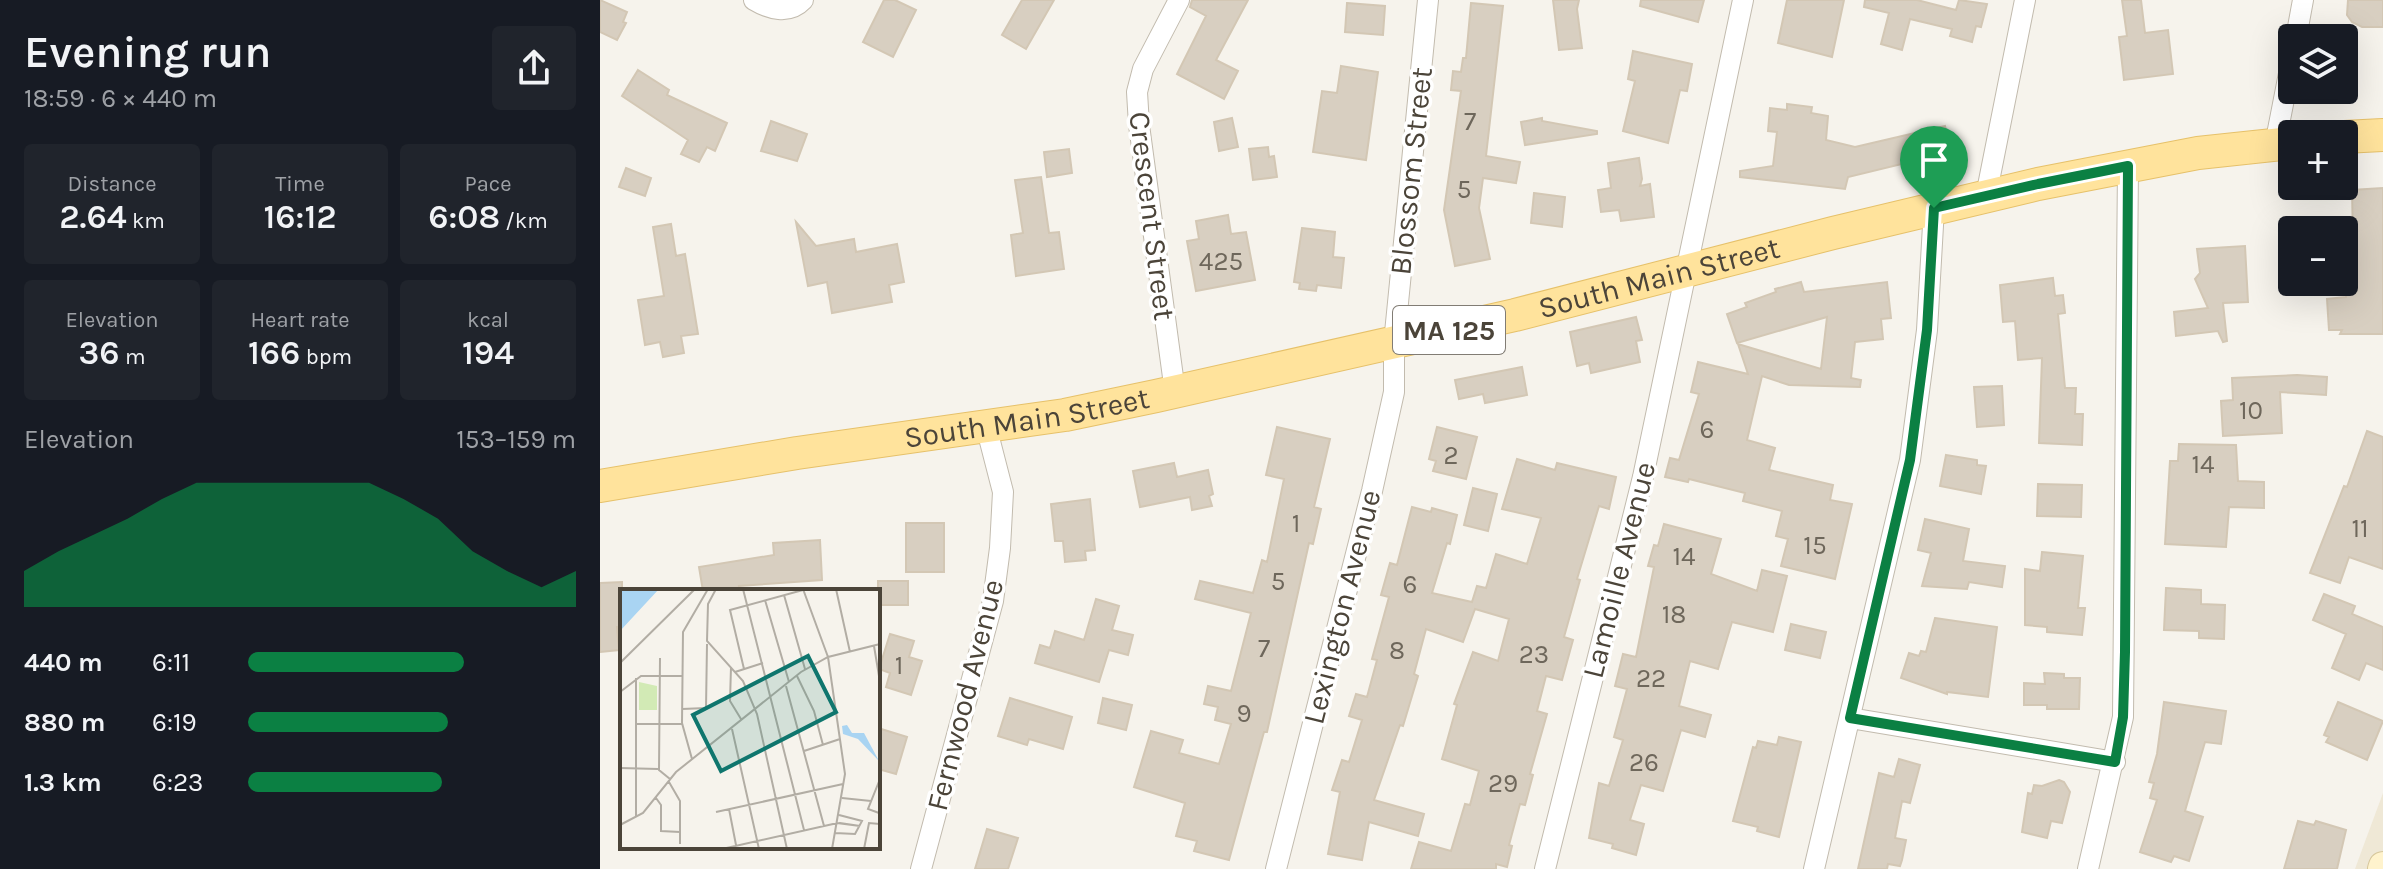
<!DOCTYPE html>
<meta charset="utf-8">
<style>
:root{--surface:#171b24;--page:#20242c;--text:#f1f3f6;--muted:#9ea1a6;--accent:#0b8043}
body{margin:0;font-family:Karla,sans-serif;background:var(--page);color:var(--text);height:100vh;display:flex;flex-direction:column;font-size:30px;white-space:nowrap}
*{box-sizing:border-box;margin:0}
p{font-size:26px;color:var(--muted)}
.icon{flex:none;width:44px;height:44px;fill:none;stroke:currentColor;stroke-width:2;stroke-linecap:round;stroke-linejoin:round}
.map{position:relative;flex:1;overflow:hidden}
.details{display:flex;flex-direction:column;background:var(--surface);width:600px}
.details>*{flex:none}
.controls{position:absolute;left:1678px;top:24px;display:grid;gap:16px}
.controls a{display:grid;place-items:center;width:80px;height:80px;border-radius:8px;background:var(--surface);box-shadow:0 8px 32px #0002;font-size:40px}
.pin{position:absolute;display:grid;place-items:center;width:68px;height:68px;color:#fff;margin:-82px -34px;border-radius:50% 50% 50% 0;rotate:-45deg;box-shadow:0 0 8px #0007}
.pin .icon{rotate:45deg}
.round{display:grid;place-items:center;flex:none;width:84px;height:84px;border-radius:8px;background:var(--page)}
.summary{display:flex;align-items:center;justify-content:space-between;height:136px;padding:0 24px}
h1{font-size:44px;font-weight:600;line-height:60px}
.metrics{display:grid;grid-template-columns:repeat(3,1fr);gap:12px;height:136px;padding:8px 24px}
.metrics div{display:grid;align-content:center;border-radius:8px;background:var(--page);text-align:center}
.metrics b{font-size:34px;font-weight:600}
.metrics small{font-size:22px;font-weight:400}
.metrics p{font-size:22px}
.chart{height:224px;padding:16px 24px}
.chart p{display:flex;justify-content:space-between}
.chart svg{width:100%;height:144px;margin-top:8px;fill:var(--accent);opacity:.7}
ul{padding:0 24px;list-style:none;font-size:26px}
li{display:grid;grid-template-columns:128px 96px 1fr;align-items:center;height:60px}
li i{height:20px;border-radius:10px;background:var(--accent)}
main{display:flex;flex:1;min-height:0}
.map>svg:first-child{display:block}
.education{fill:#efe8d6}
.building{fill:#d8cfc1;stroke:#d3c7b4;stroke-width:2}
.lines{fill:none;stroke-linecap:round;stroke-linejoin:round}
.street-casing{stroke:#c2bbae;stroke-width:22}
.secondary-casing{stroke:#d6c79b;stroke-width:30}
.primary-casing{stroke:#e6c16a;stroke-width:34}
.street{stroke:#fff;stroke-width:20}
.secondary{stroke:#fff3cd;stroke-width:28}
.primary{stroke:#ffe39c;stroke-width:32}
.route-casing{stroke:#fff;stroke-width:16}
.route{stroke:#0b8043;stroke-width:10}
.labels{text-anchor:middle;dominant-baseline:central;stroke-width:7;stroke-linejoin:round;paint-order:stroke}
.number-label{font-size:26px;fill:#6e675b}
.shield{fill:#fff;stroke:#817c74;stroke-width:2}
.shield-label{font-size:28px;font-weight:bold;fill:#4b4439}
.street-label{font-size:30px;fill:#4b4439;stroke:#fff}
.inset-road{fill:none;stroke:#b2ada4;stroke-width:2}
.view{fill:#0f766e;fill-opacity:0.15;stroke:#0f766e;stroke-width:4}
.inset-edge{fill:none;stroke:#4b4439;stroke-width:4}
</style>
<main>
<section class="details">
<div class="summary"><div><h1>Evening run</h1><p>18:59 · 6 × 440 m</p></div><a class="round"><svg class="icon" aria-label="share" viewBox="0 0 24 24"><path d="M12 15V3M7 8l5-5 5 5M5 13v7h14v-7"/></svg></a></div>
<div class="metrics">
<div><p>Distance</p><b>2.64<small> km</small></b></div>
<div><p>Time</p><b>16:12</b></div>
<div><p>Pace</p><b>6:08<small> /km</small></b></div>
</div>
<div class="metrics">
<div><p>Elevation</p><b>36<small> m</small></b></div>
<div><p>Heart rate</p><b>166<small> bpm</small></b></div>
<div><p>kcal</p><b>194</b></div>
</div>
<div class="chart"><p><span>Elevation</span>153–159 m</p>
<svg viewBox="0 0 160 44" preserveAspectRatio="none"><path d="M0 44V33L10 27L20 22L30 17L40 11L50 6L60 6L70 6L80 6L90 6L100 6L110 11L120 17L130 27L140 33L150 38L160 33V44z"/></svg>
</div>
<ul>
<li><b>440 m</b>6:11<i style="width:66%"></i></li>
<li><b>880 m</b>6:19<i style="width:61%"></i></li>
<li><b>1.3 km</b>6:23<i style="width:59%"></i></li>
</ul>
</section>
<div class="map">
<svg width="1783" height="869" viewBox="0 0 1783 869">
<rect width="100%" height="100%" fill="#f6f3ec"/>
<!-- education -->
<path class="education" d="M1783 793V869H1755L1763 847Z"/>
<!-- building -->
<path class="building" d="M0 0 27 12 23 22 26 23 17 40 0 32Z
M284 0H295L316 10 293 57 263 42Z
M422 0H454L426 49 402 35Z
M592 0H648L616 60 638 71 624 99 577 74 606 16 590 7Z
M953 0H979L977 9 982 48 959 50Z
M1041 0H1104L1098 22 1040 6Z
M1187 0H1244L1232 57 1178 43Z
M1265 0H1317L1356 10 1359 0 1387 4 1381 27 1376 26 1372 42 1350 36 1352 29 1310 19 1302 50 1281 44 1289 13 1264 7Z
M1522 0H1541L1545 33 1568 30 1573 74 1524 80 1519 37 1527 36Z
M1748 0H1783V27H1762L1752 22 1747 15Z
M747 3 785 6 783 35 745 32Z
M871 3 903 6 886 156 920 162 916 183 883 178 879 208 890 259 855 266 844 210 861 91 851 90 853 71 861 72 863 58H866Z
M1033 51 1092 64 1087 91 1080 90 1068 143 1023 131 1035 81 1028 79Z
M741 66 778 72 766 160 713 152 722 91 737 93Z
M38 70 69 90 67 95 127 123 115 151 107 147 99 162 81 154 88 140 22 96Z
M1187 104 1212 107 1211 113 1228 116 1226 140 1255 147 1345 126 1351 152 1248 177 1245 189 1140 177V171L1173 166 1177 132 1168 131 1170 108 1187 110Z
M632 118 638 147 619 151 614 122Z
M942 118V121L997 131V134L925 145 921 122Z
M171 121 207 134 197 161 161 151Z
M668 147 669 157 674 156 677 177 653 180 649 149Z
M469 149 472 173 447 177 444 152Z
M1039 158 1042 179 1040 186 1050 184 1054 217 1021 221 1019 210 1001 212 998 190 1011 188 1008 163Z
M26 168 51 178 45 196 19 187Z
M441 177 449 233 459 232 464 269 416 276 411 235 423 233 415 180Z
M1783 188V334H1740L1742 330H1729L1727 299 1746 297 1744 239H1753L1752 190Z
M934 193 965 197 962 227 931 223Z
M628 215 631 234 646 232 655 280 596 291 587 241 599 239 596 221Z
M196 222 216 246 254 239 256 252 297 244 304 282 289 285 292 302 232 313 227 282 208 286Z
M71 224 76 256 85 254 98 334 81 336 84 353 63 357 60 342 45 345 38 300 64 296 53 227Z
M702 228 735 232 733 257 744 258 741 288 717 285 716 291 699 289 700 283 694 282Z
M1645 246 1648 302 1623 303 1627 341 1623 342 1618 331 1576 336 1574 312 1608 308 1595 279 1600 273 1597 249Z
M1453 278 1455 296 1463 295 1465 313 1458 314 1465 388H1476L1475 414H1483L1482 445 1439 443 1442 358 1418 360 1415 321 1403 322 1400 285Z
M1201 282 1204 292 1287 282 1291 318 1281 319 1283 339 1255 342 1251 378 1261 380 1260 387 1189 385 1162 376 1147 440 1175 448 1169 470 1233 485 1230 500 1252 504 1235 579 1181 566 1188 539 1176 536 1182 511 1143 501 1145 493 1089 479 1088 482 1065 477 1070 458 1079 460 1099 394 1091 392 1098 362 1148 374 1138 344 1221 369 1227 317 1137 343 1127 314 1147 307 1145 303 1176 292 1175 289Z
M1036 317 1042 340 1036 341 1040 362 991 373 989 363 977 366 970 332Z
M922 367 927 395 885 403 883 394 859 399 855 380Z
M1697 375 1727 377 1726 395 1680 392 1682 433 1623 436 1621 401 1633 400 1632 378Z
M1402 386 1404 425 1377 427 1374 387Z
M677 427 730 439 714 507 721 509 713 544 709 543 667 732H664L629 860 594 851 597 841 576 836 585 803 534 787 551 731 583 740 579 753 619 764 631 724 615 720 618 707 604 704 608 686 631 691 651 613 595 599 600 581 653 593 662 560 667 562 684 479 666 475Z
M837 427 877 437 866 479 833 471 836 461 829 459Z
M1767 431 1783 437V569L1749 557 1740 583 1710 573 1744 486 1747 487Z
M1579 444 1636 445 1638 481 1664 482V508L1629 507 1626 547 1565 544 1570 461H1578Z
M1346 455 1377 460V465L1386 466 1381 494 1340 486Z
M917 459 955 470 957 463 1016 477 1009 509 999 506 977 579 980 580 964 637 973 640 962 680 946 676 937 711 947 714 930 774 933 775 925 805 920 804 909 845 912 846 907 867 896 864V869H811L819 842 851 851 865 804 870 805 879 771 842 759 857 705 854 704 873 652 898 661 909 619 875 609 863 642 826 629 814 674 818 676 803 726 800 725 774 800 824 814 818 836 769 822 762 860 728 854 740 792 732 790 742 760 749 762 762 720 749 716 756 694 767 697 777 660 772 659 789 597 781 595 790 563 797 565 812 507 831 512 832 508 857 515 850 544 847 543 832 593 872 602 877 586 886 588 896 554 927 564 941 518 902 509Z
M574 463 577 477 608 470 613 494 609 496 612 506 592 510 590 497 540 507 533 471Z
M1438 484 1482 485 1481 517 1437 516Z
M873 488 897 494 888 531 864 525Z
M490 499 495 550 485 551 486 560 465 562 463 541H455L451 504Z
M1325 519 1369 529 1363 561 1405 566 1402 587 1369 582 1367 589 1322 586 1331 553 1318 550Z
M306 523H344V572H306Z
M1064 524 1121 539 1111 574 1157 591 1162 570 1187 576 1173 632 1132 622 1118 669 1090 661 1079 706 1111 715 1105 737 1081 730 1063 791 1041 785 1030 820 1044 824 1036 855 1012 848 1013 844 989 838 999 783 1009 786 1023 740 1014 737 1027 689 1015 686 1023 654 1036 657 1054 567 1048 566 1054 545 1058 546Z
M220 540 222 580 139 586 140 591H103L99 567 174 555 173 543Z
M1442 552 1483 556 1478 608H1485L1482 635 1447 632V627L1425 625V569L1440 571Z
M278 581H308V605H278Z
M22 582V627H17L19 650 0 652V583Z
M1566 588 1601 590V604L1625 605 1624 639 1599 638V631L1564 630Z
M1724 594 1755 606 1752 614 1783 627V670L1766 663 1759 680 1732 668 1746 634 1713 620Z
M496 599 519 606 512 630 533 635 528 655 509 650 499 682 435 663 440 645 450 648 455 631 484 640Z
M1335 618 1397 627 1388 697 1347 692V694L1301 678 1309 653 1319 656 1321 651 1326 652Z
M1191 624 1226 632 1220 658 1185 650Z
M290 634 314 641 309 657 322 661 311 695 286 687 290 673 279 669Z
M1444 673 1464 674V678H1480L1479 709H1447V705H1424V683L1445 684Z
M410 698 472 717 463 749 429 739 427 745 398 736Z
M503 698 532 705 526 730 498 723Z
M1564 702 1626 711 1621 744 1605 742 1585 811 1603 817 1589 861 1574 856 1571 862 1540 852 1557 800 1550 798 1554 783 1549 782 1557 754Z
M1738 702 1783 721 1767 760 1726 742 1729 737 1724 735Z
M278 728 307 737 296 774 278 769Z
M1179 737 1201 742 1179 837 1157 831 1158 827 1133 821 1153 747 1156 748 1158 741 1177 745Z
M1299 759 1320 765 1310 803 1302 801 1295 838 1306 840 1302 860 1300 866 1288 864 1287 869H1258L1279 773 1294 777Z
M1459 780 1464 782 1470 792 1462 823 1451 821 1447 838 1422 832 1428 793 1432 794 1434 785 1442 786Z
M1698 821 1714 825 1716 821 1746 830 1737 869H1684Z
M387 829 418 838 408 869H375Z"/>
<g class="lines">
<!-- street casing -->
<g class="street-casing">
<path id="street" d="M154 0C169 9 189 15 203 0
M1696 38 1703 0
M1675 145 1692 58
M1386 196 1425 0
M575 392 539 125 537 92 543 69 579 0
M1250 718 1515 762
M321 869 393 601 400 548 403 492 386 426
M676 869 772 491 794 392V343L828 0
M945 869 1043 477 1143 0
M1214 869 1310 460 1327 330 1334 208
M1488 869 1523 717 1528 166"/>
</g>
<!-- secondary casing -->
<g class="secondary-casing">
<path id="secondary" d="M1782 869 1783 866"/>
</g>
<!-- primary casing -->
<g class="primary-casing">
<g id="primary">
<path d="M1744 137 1783 135"/>
<path id="s1" d="M0 486 197 453 465 415 556 396 915 315 1233 233 1438 184 1598 153 1692 143"/>
</g>
</g>
<!-- street -->
<use href="#street" class="street"/>
<!-- secondary -->
<use href="#secondary" class="secondary"/>
<!-- primary -->
<use href="#primary" class="primary"/>
</g>
<g class="lines">
<!-- route casing -->
<g class="route-casing">
<path id="route" d="M1528 166 1525 652 1523 717 1515 762 1250 718 1310 460 1327 330 1334 208 1438 184Z"/>
</g>
<!-- route -->
<use href="#route" class="route"/>
</g>
<g class="labels">
<!-- number labels -->
<g class="number-label">
<text x="870" y="121">7</text>
<text x="864" y="189">5</text>
<text x="621" y="261">425</text>
<text x="1651" y="410">10</text>
<text x="1107" y="429">6</text>
<text x="851" y="455">2</text>
<text x="1603" y="464">14</text>
<text x="696" y="523">1</text>
<text x="1760" y="528">11</text>
<text x="1215" y="545">15</text>
<text x="1084" y="556">14</text>
<text x="678" y="581">5</text>
<text x="810" y="584">6</text>
<text x="1074" y="614">18</text>
<text x="664" y="648">7</text>
<text x="797" y="650">8</text>
<text x="934" y="654">23</text>
<text x="299" y="665">1</text>
<text x="1051" y="678">22</text>
<text x="644" y="713">9</text>
<text x="1044" y="762">26</text>
<text x="903" y="783">29</text>
</g>
<!-- shield labels -->
<rect class="shield" x="793" y="306" width="112" height="48" rx="6"/>
<g class="shield-label">
<text x="849" y="330">MA 125</text>
</g>
<!-- street labels -->
<g class="street-label">
<text transform="translate(811 171) rotate(-84)">Blossom Street</text>
<text transform="translate(552 216) rotate(83)">Crescent Street</text>
<text stroke="none"><textPath href="#s1" startOffset="1080">South Main Street</textPath></text>
<text stroke="none"><textPath href="#s1" startOffset="432">South Main Street</textPath></text>
<text transform="translate(1019 570) rotate(-76)">Lamoille Avenue</text>
<text transform="translate(742 607) rotate(-76)">Lexington Avenue</text>
<text transform="translate(365 695) rotate(-76)">Fernwood Avenue</text>
</g>
</g>
<!-- overview -->
<g transform="translate(20 589)">
<rect width="260" height="260" fill="#f6f3ec"/>
<path d="M19 93 37 97V121H19Z" fill="#d2eab5"/>
<path d="M0 0H39L0 42ZM227 136 232 144H244L259 172 238 150 223 145 222 137Z" fill="#a9d4f2"/>
<path class="inset-road" d="M96 0 88 15 87 52 123 92 137 125 167 260M123 0 184 241M183 0 208 68M216 0 230 63M164 6 185 80M145 11 169 93M254 57 260 93M208 68 225 185 212 260M40 69 39 181 50 190M0 74 75 0M111 78 110 112 121 130M124 80 110 21 183 1M115 83 143 74M177 87 194 122 203 156M166 97 204 237M0 103 21 87H62M62 120 86 119 87 55M17 135H62M112 140 139 260M184 162 220 150M72 170 62 134 63 43 88 0M0 179 38 180M49 193 60 212V255M36 209 41 216V242L60 243M222 209 251 212M109 220 116 256M96 223 223 195M259 224 248 220 260 190M16 227V89M0 236 23 224 56 183 181 83 208 68 260 55M215 244 235 245 242 232 219 226M102 260 213 235 220 234 240 237 217 234M244 260 249 234 260 235"/>
<path class="view" d="M188 67 216 123 101 182 73 126Z"/>
<rect width="260" height="260" class="inset-edge"/>
</g>
</svg>
<div class="controls">
<a><svg class="icon" aria-label="layers" viewBox="0 0 24 24"><path d="M12 4l9 5-9 5-9-5zM3 14l9 5 9-5"/></svg></a>
<a>+</a>
<a>−</a>
</div>
<div class="pin" style="left:1334px;top:208px;background:#1e9e55"><svg class="icon" aria-label="arrive" viewBox="0 0 24 24"><path d="M6 21V4h12l-3 4 3 4H6"/></svg></div>
</div>
</main>
